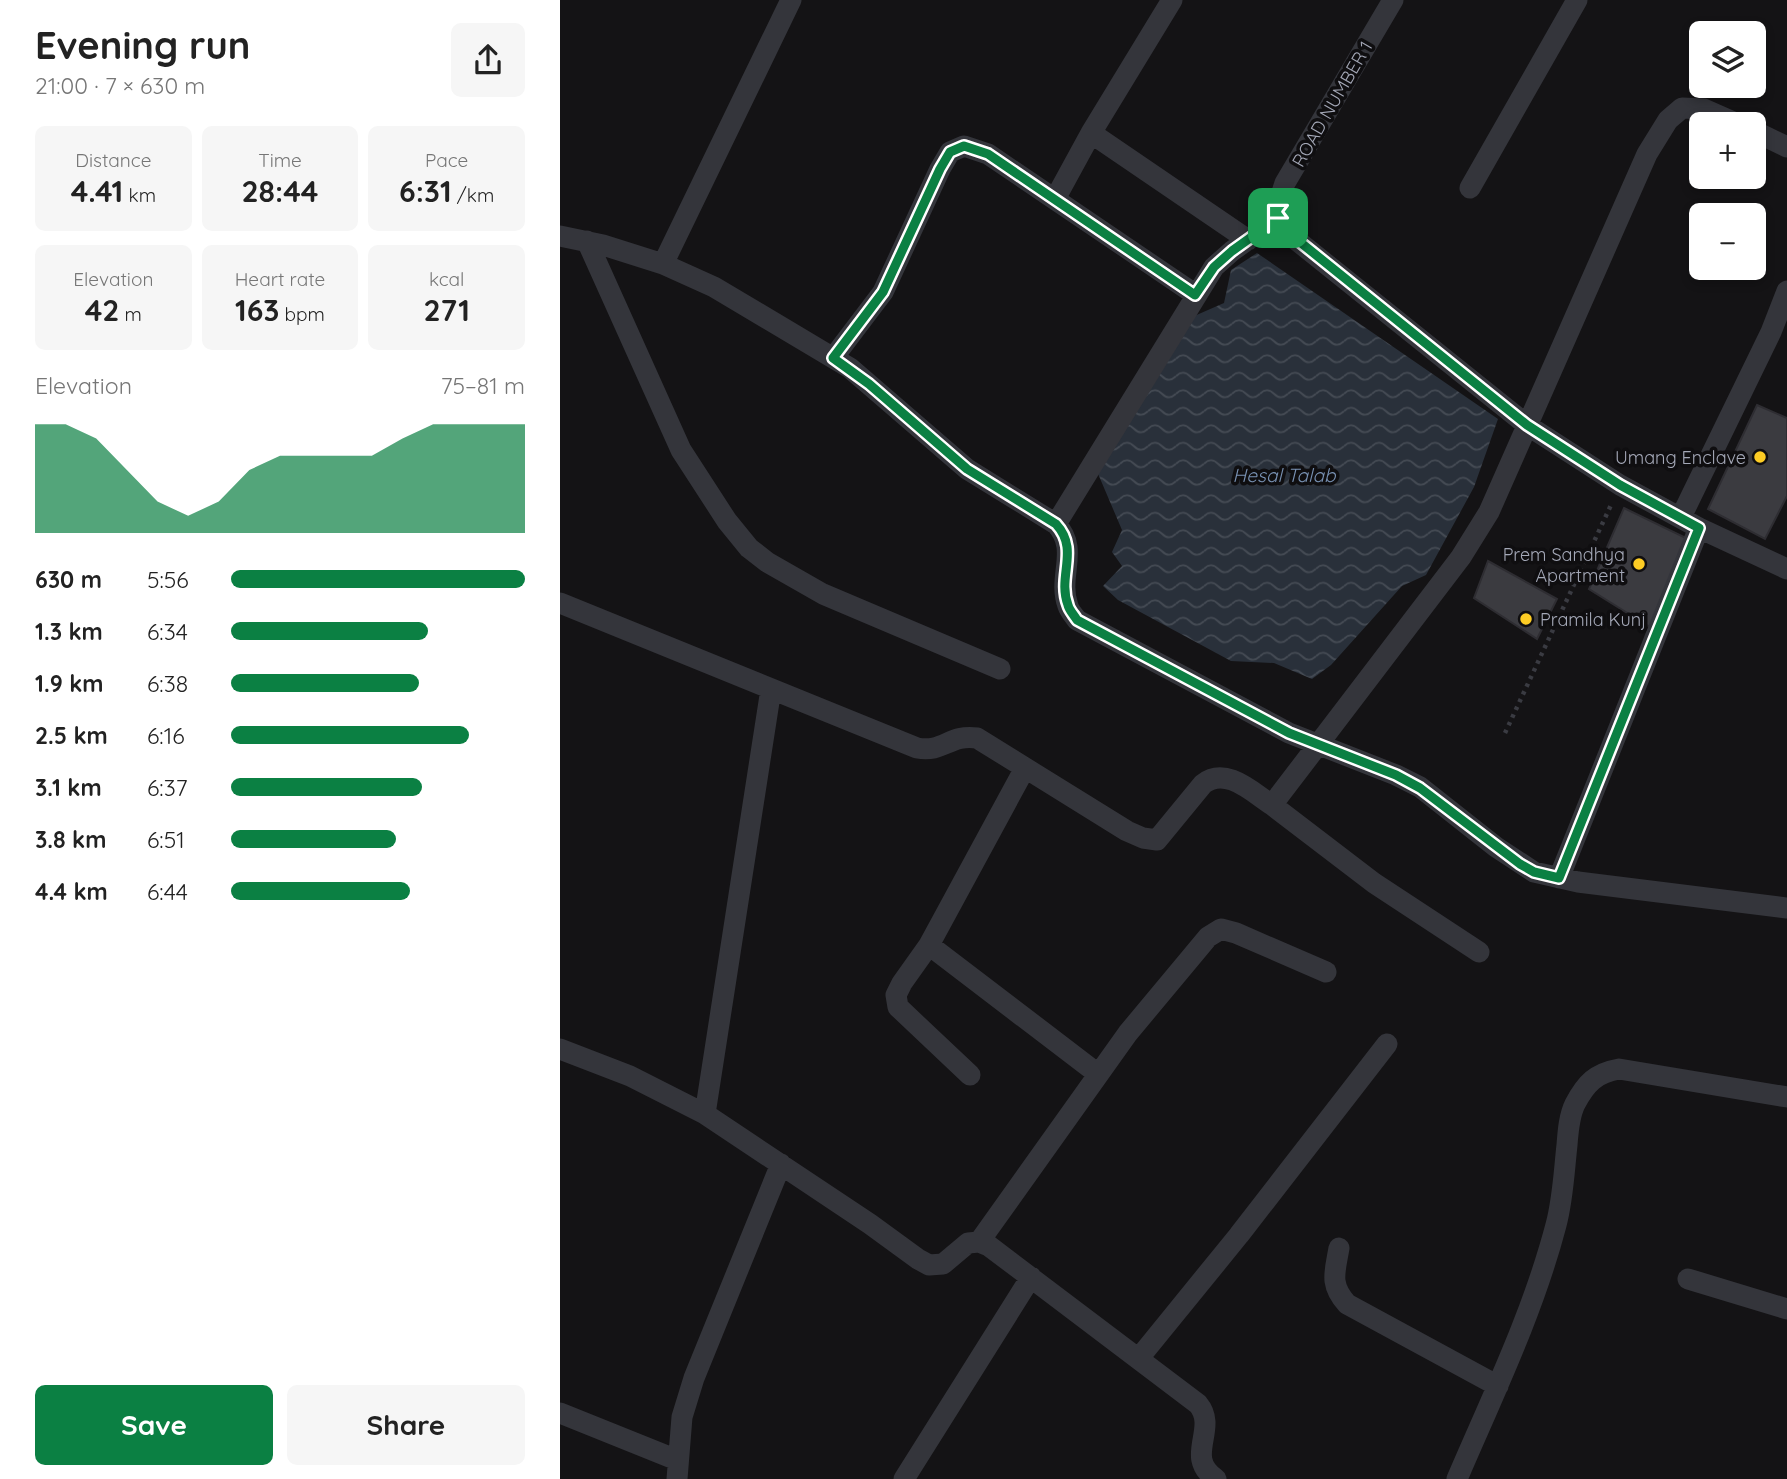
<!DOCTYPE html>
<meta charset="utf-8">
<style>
:root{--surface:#fff;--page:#f6f6f6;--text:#222;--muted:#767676;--accent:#0b8043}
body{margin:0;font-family:Quicksand,sans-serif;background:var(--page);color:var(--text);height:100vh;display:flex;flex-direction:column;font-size:26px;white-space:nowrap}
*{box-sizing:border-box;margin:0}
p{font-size:23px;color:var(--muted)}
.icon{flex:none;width:38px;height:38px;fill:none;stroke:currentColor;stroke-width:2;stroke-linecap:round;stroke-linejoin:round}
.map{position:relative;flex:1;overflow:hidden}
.drawer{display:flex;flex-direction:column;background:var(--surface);width:560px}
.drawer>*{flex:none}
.buttons{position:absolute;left:1129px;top:21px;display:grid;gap:14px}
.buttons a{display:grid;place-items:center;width:77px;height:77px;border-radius:10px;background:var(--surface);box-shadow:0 4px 10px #0003;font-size:35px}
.pin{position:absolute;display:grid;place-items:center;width:60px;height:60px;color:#fff;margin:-30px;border-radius:14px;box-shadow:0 4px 10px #0006}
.round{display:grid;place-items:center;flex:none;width:74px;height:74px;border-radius:10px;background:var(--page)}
.head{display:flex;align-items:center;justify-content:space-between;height:119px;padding:0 35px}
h1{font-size:38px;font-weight:700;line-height:52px}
.metrics{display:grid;grid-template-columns:repeat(3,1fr);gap:10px;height:119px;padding:7px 35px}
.metrics div{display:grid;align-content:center;border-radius:10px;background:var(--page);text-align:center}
.metrics b{font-size:30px;font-weight:700}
.metrics small{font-size:19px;font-weight:400}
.metrics p{font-size:19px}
.chart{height:196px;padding:14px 35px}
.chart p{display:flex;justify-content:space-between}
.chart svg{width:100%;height:126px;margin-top:7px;fill:var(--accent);opacity:.7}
.primary-button{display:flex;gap:14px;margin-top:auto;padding:14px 35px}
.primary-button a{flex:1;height:80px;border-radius:10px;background:var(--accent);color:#fff;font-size:28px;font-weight:700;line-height:80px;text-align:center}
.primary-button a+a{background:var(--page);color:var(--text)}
ul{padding:0 35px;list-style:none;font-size:23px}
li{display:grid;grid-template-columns:112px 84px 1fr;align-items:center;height:52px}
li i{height:18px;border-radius:9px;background:var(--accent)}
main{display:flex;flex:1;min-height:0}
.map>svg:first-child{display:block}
.water{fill:url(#water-waves)}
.building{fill:#3b3b40;stroke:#2e2d32;stroke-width:2}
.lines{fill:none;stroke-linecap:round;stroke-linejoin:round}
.path{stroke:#3a3b42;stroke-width:4.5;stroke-dasharray:3.5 5;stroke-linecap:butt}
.street{stroke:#34353b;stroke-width:21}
.route-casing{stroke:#fff;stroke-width:14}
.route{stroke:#0b8043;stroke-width:9}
.poi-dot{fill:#fdcc24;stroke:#0f0e10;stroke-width:2.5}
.labels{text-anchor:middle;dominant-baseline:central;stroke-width:7;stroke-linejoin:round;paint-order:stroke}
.street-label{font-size:18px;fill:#a4a8b7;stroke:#0f0e10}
.poi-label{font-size:18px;fill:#a4a8b7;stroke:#0f0e10;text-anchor:end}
.water-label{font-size:19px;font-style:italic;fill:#7992b4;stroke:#0f0e10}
</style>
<main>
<section class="drawer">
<div class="head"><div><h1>Evening run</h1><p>21:00 · 7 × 630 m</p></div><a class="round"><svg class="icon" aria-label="share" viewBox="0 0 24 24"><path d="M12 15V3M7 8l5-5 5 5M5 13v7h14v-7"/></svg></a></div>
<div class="metrics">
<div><p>Distance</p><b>4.41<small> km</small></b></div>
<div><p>Time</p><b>28:44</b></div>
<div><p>Pace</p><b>6:31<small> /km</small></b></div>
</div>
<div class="metrics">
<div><p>Elevation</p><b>42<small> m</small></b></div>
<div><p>Heart rate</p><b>163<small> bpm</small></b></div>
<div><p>kcal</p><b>271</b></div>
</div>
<div class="chart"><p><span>Elevation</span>75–81 m</p>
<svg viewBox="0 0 160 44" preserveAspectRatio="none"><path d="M0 44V6L10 6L20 11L30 22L40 33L50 38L60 33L70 22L80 17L90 17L100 17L110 17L120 11L130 6L140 6L150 6L160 6V44z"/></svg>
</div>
<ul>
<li><b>630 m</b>5:56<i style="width:100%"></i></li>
<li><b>1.3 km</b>6:34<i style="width:67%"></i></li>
<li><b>1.9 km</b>6:38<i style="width:64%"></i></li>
<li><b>2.5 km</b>6:16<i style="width:81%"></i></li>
<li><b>3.1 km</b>6:37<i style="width:65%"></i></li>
<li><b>3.8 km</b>6:51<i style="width:56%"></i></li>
<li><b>4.4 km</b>6:44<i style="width:61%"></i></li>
</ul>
<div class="primary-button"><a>Save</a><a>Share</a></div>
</section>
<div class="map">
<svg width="1227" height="1479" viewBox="0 0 1227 1479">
<defs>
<pattern id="water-waves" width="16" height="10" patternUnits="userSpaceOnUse" patternTransform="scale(1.75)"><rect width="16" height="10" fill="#29303a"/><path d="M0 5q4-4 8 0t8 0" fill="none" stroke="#454b54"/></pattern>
</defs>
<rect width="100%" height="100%" fill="#141315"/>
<!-- water -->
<path class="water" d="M697 253 938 419 914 487 866 575 842 586 771 665 752 679 714 663 671 661 558 600 543 586 562 566 552 552 562 530 536 469 632 317 664 303 671 270Z"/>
<!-- building -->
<path class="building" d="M1197 405 1227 418V496L1205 539 1148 509Z
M1064 508 1128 539 1093 629 1029 589Z
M928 561 997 599 977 639 914 598Z"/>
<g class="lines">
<!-- path -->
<path class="path" d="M945 733 1051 505"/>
<!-- street -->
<path class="street" d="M833 0 725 183C717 207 715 213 730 235L967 425 1060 485 1139 528 1227 569
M1194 131 1227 147
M531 133 688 240
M910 188 1017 0
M495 199 531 133 612 0
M0 236 43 245 103 264 154 287 290 368 407 469 496 524C520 550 497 576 508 606 509 610 514 616 517 620L729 733 836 775 860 787 936 847 974 872 1018 882 1227 908
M27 241 121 450 167 521 189 548 207 562 263 594 440 669
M103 264 231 0
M273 358 323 292 380 169 390 152 404 146 428 154 636 295
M1121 517 1211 332 1227 291
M496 524 654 267 672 251 718 218
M0 603 357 748C384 753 389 734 417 738L567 831 583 838 597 840 643 784C666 766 692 792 712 805L901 557 929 512 1087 154 1108 120 1122 108 1144 109 1178 124
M465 768 369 945 538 1074
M712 805 814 883 919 952
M999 878 1139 528
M369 945 342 983 336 995 338 1007 410 1075
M0 1049 70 1076 145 1114 310 1224 358 1259 369 1265 383 1264 408 1243 419 1242 429 1246 638 1404C659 1429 623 1457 656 1479
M145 1114 211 689
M419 1242 568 1033 648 937 661 929 676 933 766 972
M779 1248C775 1272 769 1284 787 1304L938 1386
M1128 1279 1227 1309
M579 1358 679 1235 827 1044
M0 1413 117 1460
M117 1479 122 1417 134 1378 221 1164
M344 1479 471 1277
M897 1479C933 1395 973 1313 996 1225 1003 1199 1004 1172 1007 1145 1008 1132 1009 1116 1015 1104 1026 1083 1036 1073 1059 1069L1227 1097"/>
</g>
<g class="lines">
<!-- route casing -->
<g class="route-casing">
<path id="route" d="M404 146 428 154 635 295 654 267 672 251 718 218 730 234 967 425 1060 485 1139 528 999 878 974 872 960 864 860 788 836 775 729 733 517 620C514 615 509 610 508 605 497 576 520 550 496 524L407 469 309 384 273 358 323 292 380 169 390 152Z"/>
</g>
<!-- route -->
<use href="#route" class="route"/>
</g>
<!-- markers -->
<g class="poi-dot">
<circle cx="1200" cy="457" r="7"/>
<circle cx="1079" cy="564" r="7"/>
<circle cx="966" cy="619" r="7"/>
</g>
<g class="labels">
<!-- street labels -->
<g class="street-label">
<text transform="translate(772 104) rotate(-60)">ROAD NUMBER 1</text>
</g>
<!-- poi labels -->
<g class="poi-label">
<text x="1186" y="457">Umang Enclave</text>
<text x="1065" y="554">Prem Sandhya<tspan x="1065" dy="21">Apartment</tspan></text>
<text x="980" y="619" text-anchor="start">Pramila Kunj</text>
</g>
<!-- water labels -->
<g class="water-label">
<text x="724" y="475">Hesal Talab</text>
</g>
</g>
</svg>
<div class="buttons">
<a><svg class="icon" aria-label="layers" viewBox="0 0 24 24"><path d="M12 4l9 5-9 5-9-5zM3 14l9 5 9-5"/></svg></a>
<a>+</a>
<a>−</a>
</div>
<div class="pin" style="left:718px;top:218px;background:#1e9e55"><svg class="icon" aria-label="arrive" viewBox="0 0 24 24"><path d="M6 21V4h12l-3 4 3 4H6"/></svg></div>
</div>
</main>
